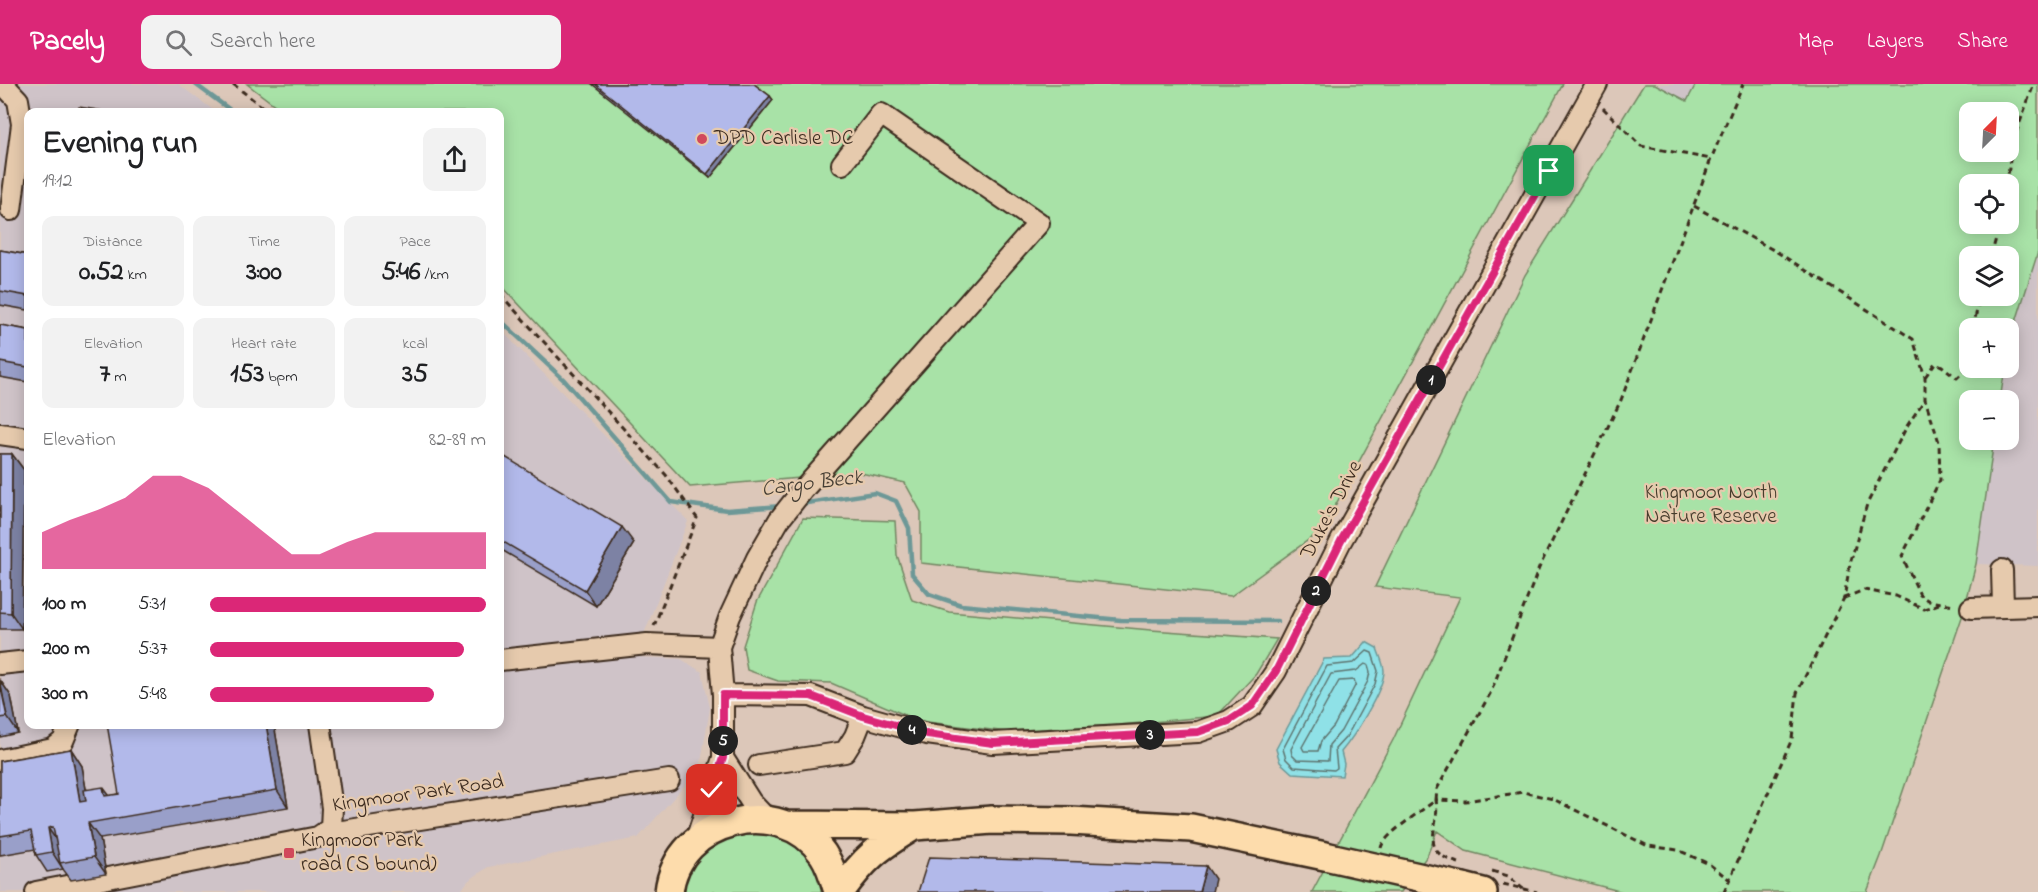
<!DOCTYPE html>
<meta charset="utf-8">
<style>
:root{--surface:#fff;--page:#f2f2f2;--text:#202124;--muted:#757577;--accent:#db2777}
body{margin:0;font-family:"Indie Flower",sans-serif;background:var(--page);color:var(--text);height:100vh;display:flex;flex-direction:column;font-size:22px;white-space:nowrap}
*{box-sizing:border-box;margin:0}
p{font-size:20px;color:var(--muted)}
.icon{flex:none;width:33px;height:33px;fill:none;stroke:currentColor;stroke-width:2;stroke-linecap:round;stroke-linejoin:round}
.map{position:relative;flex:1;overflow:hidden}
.sheet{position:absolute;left:24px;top:24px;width:480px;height:621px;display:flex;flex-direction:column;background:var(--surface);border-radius:12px;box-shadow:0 3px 15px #0003}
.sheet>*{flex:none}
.needle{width:39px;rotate:24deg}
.controls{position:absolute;left:1959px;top:18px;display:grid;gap:12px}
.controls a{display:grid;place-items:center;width:60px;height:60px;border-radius:12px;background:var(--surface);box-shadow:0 3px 15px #0003;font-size:30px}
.pin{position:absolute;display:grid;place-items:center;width:51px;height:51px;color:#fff;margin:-26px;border-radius:12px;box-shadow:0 3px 9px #0006}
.km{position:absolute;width:30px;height:30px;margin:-15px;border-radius:50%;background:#222;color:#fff;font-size:16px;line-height:30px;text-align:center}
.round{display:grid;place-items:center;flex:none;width:63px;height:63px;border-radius:12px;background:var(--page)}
.summary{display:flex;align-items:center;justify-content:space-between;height:102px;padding:0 18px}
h1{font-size:33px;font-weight:800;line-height:45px}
.metrics{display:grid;grid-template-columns:repeat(3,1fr);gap:9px;height:102px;padding:6px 18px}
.metrics div{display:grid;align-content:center;border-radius:12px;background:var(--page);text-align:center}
.metrics b{font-size:26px;font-weight:800}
.metrics small{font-size:16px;font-weight:400}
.metrics p{font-size:16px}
.chart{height:168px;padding:12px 18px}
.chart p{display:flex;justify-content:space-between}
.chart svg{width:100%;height:108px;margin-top:6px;fill:var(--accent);opacity:.7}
ul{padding:0 18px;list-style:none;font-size:20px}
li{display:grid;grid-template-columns:96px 72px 1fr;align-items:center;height:45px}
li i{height:15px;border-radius:8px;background:var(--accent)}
header{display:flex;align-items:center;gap:36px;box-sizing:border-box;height:84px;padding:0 30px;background:var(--accent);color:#fff}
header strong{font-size:28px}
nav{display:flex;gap:33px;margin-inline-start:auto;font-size:21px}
.search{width:420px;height:54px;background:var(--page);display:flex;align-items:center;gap:15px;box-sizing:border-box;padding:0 21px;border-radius:12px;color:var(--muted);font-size:22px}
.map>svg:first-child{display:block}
.built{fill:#cfc3c8}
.green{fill:#a8e2a7;stroke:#728662;stroke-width:1.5;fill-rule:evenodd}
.water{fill:#8fe1e7;stroke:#6d9897;stroke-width:1.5}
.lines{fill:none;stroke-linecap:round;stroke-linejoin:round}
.shore{stroke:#5d736e;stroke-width:1.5}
.stream{stroke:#6d9897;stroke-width:4.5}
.minor-casing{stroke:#3b2a1e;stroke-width:24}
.highway-casing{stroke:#3b2a1e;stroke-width:32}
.path{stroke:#3b2a1e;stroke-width:3;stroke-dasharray:6 4.5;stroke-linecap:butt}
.minor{stroke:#e6caad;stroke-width:20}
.highway{stroke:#fddcac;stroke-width:27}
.highway-bridge-casing{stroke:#3b2a1e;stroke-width:32;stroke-linecap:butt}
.highway-bridge{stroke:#fddcac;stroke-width:27}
.wall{fill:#999fc9;stroke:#3b2a1e;stroke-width:1.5}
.shaded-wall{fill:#7d82a4;stroke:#3b2a1e;stroke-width:1.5}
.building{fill:#b2b9ea;stroke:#3b2a1e;stroke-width:1.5}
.route-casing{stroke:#fff;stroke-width:12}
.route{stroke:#db2777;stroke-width:8}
.poi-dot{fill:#d1495b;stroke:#e6caad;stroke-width:2}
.labels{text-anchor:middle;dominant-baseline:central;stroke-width:4.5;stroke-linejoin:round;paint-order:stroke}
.poi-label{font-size:21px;fill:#3b2a1e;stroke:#e6caad;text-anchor:start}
.park-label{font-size:21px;fill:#463c2c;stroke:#e6caad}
.street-label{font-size:21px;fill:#3b2a1e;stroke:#e6caad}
.water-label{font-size:22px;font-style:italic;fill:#433c32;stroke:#e6caad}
</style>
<header>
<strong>Pacely</strong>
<div class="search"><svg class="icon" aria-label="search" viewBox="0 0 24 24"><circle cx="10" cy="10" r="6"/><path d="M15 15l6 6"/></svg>Search here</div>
<nav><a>Map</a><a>Layers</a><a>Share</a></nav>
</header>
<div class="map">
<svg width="2038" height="808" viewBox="0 0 2038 808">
<rect width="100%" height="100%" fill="#dcc7b9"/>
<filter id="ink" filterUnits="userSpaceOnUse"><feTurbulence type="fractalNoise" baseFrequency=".0167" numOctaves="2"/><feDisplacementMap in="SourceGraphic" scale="12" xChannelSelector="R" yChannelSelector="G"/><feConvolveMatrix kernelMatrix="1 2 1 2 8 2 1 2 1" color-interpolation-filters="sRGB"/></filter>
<g filter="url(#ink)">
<!-- built -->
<path class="built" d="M0 0H178L216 28H28V640H500V245L688 437 635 573 681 575 702 588 710 624 700 684 638 754 488 783 468 797 460 808H0Z
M1655 0H1696L1688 17Z
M2038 168V482L1976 480 1994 356H2008V316H2000L2005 284H2008L2009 258Z"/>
<!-- green -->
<path class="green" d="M247 0H1563L1322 446 1231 512 921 479V428L905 399 861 389 690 403 500 200V28H284Z
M1644 0H1655L1687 17 1696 0H2038V168L2009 260 2008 244H1970V284H2005L2000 316H1970V356H1994L1976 480 1962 533 1881 772 1867 808H1623L1466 767 1437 747 1427 772 1401 808H1312L1393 656 1460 513 1375 503 1525 191ZM1970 28H2008V68H1970ZM1970 100H2008V140H1970ZM1970 172H2008V212H1970Z
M803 434 895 437 897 471 912 516 949 528 1151 546 1277 555 1256 590 1217 632 1119 641 1008 648 919 637 831 599 778 597 747 586 743 562 757 518Z
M742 748C770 749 794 753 813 777 819 785 822 799 826 808H682C691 772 709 760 742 748Z"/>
<!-- water -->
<path class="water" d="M1366 558 1377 564C1379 571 1384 580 1384 587 1384 606 1353 654 1341 668L1344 680 1342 692 1292 689 1280 678 1276 665 1324 575 1352 574Z"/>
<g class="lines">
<!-- shore -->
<path class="shore" d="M1367 567 1372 569 1378 587 1375 600 1347 652 1335 665 1337 684 1334 686 1294 683 1286 675 1283 665 1327 582 1354 579Z
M1365 580 1368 581 1370 588 1368 597 1341 647 1329 661 1328 677 1297 676 1292 671 1291 665 1331 590 1356 587Z
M1339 597 1354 596 1356 600 1334 642 1321 657 1318 667H1304L1302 663Z"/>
<!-- stream -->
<path class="stream" d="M195 0 233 28
M500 236 564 296 671 418 727 426 782 422
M800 420 875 409 896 417 909 444 912 490 929 510 961 521 1121 536 1278 537"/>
<!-- minor casing -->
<g class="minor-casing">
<path id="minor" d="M3 0 18 16 22 40 11 126
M0 350 28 354
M2002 486 2003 523
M1971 524 2038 522
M500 576 647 560 719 563
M0 580 28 577
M723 611 811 612 863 632 927 650 993 659 1198 648 1229 637 1252 622 1276 587 1341 457 1597 0
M320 640 332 724 331 744
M723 674 751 718 767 735
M0 676 53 665 63 657 70 640
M759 681 845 668 855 652 863 632
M696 756 723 674V611L719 563 730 532 757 474 779 436 802 407 1039 139 881 30 842 80
M36 808 318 753 331 744 343 747 669 696"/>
</g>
<!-- highway casing -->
<g class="highway-casing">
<path id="highway" d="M787 741 915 742 992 736 1071 737 1191 744 1325 772
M1463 803 1483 808
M669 808C677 734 781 709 823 770 831 782 834 794 838 808
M840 808C865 774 877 764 914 742"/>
</g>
<!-- path -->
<path class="path" d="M233 0 269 28
M1603 24 1641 62 1711 75
M2007 100 2012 60 2034 0
M1694 122 1777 168 1913 255 1925 293V315L1939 358 1940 396 1902 472 1920 511 1929 517 1954 521
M1991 172 2000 140
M500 210 666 391 697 434 654 542
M1973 244 1980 212
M1925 293 1935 279 1942 282 1957 294 1969 282 1970 277
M1844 514 1864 506 1896 512 1924 525 1939 520
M1381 764C1383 751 1423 726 1436 716L1437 705 1491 608 1539 484 1621 316 1711 75 1743 0
M1459 779C1416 767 1441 746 1436 716L1466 717 1523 708 1553 715 1648 762 1678 766 1709 780 1730 796
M1492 787 1508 792 1523 805
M1503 800 1537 808
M1724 808 1792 655 1797 609 1844 514 1850 480 1867 420 1907 342 1925 315"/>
<!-- minor -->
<use href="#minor" class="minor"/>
<!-- highway -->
<use href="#highway" class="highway"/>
<!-- highway-bridge casing -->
<g class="highway-bridge-casing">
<path id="highway-bridge" d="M1325 772 1463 803"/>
</g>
<!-- highway-bridge -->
<use href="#highway-bridge" class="highway-bridge"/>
</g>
<!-- wall -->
<path class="wall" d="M592 0H754L770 12 773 16 710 94Z
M0 166 28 171V226L0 221Z
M0 241 28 246V298L0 293Z
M0 370H12L24 386 22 545H0Z
M500 370 634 459 596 522 500 465Z
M0 596 11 612 18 649 0 653Z
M274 640 288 723 100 755 106 790 71 796 63 785 47 788 36 771 35 765 0 771V677L71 665 82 682 86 705 110 712 119 710Z"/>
<!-- shaded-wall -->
<path class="shaded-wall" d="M770 12 773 16 710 94 707 90Z
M12 370 24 386 22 545 11 529Z
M622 443 634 459 596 522 585 506Z
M0 596 11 612 18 649 7 633Z
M266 640H274L288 723 277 706Z
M71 665 82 682 91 734 80 718Z
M103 703 115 719 105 712Z
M88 739 100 755 106 790 94 773Z
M48 744 59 760 60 779 63 785 52 768Z
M1206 782 1215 795 1212 808H1199Z"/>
<!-- building -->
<path class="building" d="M595 0H754L770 12 707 90Z
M79 23 110 28H78Z
M0 166 28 171V212L0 207Z
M0 241 28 246V283L0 278Z
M0 370H12L11 529 0 528Z
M500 370 622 443 585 506 500 456Z
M0 599 7 633 0 634Z
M107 640H266L277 706 88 739 94 773 60 779 53 743 48 744 52 768 36 771 31 747 0 752V677L71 665 80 718 86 717 84 706 103 703 105 712 119 710Z
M929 773 1206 782 1199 808H918Z"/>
</g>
<g class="lines" filter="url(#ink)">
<!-- route casing -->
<g class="route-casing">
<path id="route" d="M712 706 723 674V611L811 612 863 632 927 650 993 659 1198 648 1229 637 1252 622 1276 587 1341 457 1549 87"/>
</g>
<!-- route -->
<use href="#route" class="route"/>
</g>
<!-- markers -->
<g class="poi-dot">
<circle cx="702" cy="55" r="6"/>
<rect x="283" y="763" width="12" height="12" rx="3"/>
</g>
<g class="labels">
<!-- poi labels -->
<g class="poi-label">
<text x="714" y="55">DPD Carlisle DC</text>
<text x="301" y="757">Kingmoor Park<tspan x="301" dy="24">road (S bound)</tspan></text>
</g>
<!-- park labels -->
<g class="park-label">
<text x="1711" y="409">Kingmoor North<tspan x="1711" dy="24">Nature Reserve</tspan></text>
</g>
<!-- street labels -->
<g class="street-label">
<text transform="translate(1332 426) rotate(-62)">Duke's Drive</text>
<text transform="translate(418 710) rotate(-8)">Kingmoor Park Road</text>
</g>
<!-- water labels -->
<g class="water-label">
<text transform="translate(812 400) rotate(-7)">Cargo Beck</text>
</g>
</g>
</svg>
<div class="controls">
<a><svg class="needle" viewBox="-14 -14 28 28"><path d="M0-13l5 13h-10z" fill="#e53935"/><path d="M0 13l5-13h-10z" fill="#757577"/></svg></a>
<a><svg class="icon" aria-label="locate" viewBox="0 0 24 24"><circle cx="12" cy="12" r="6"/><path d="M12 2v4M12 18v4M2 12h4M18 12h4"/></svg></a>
<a><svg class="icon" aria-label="layers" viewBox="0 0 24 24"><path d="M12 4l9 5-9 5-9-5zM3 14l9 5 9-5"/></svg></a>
<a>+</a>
<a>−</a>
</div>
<div class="pin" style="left:1549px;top:87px;background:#1e9e55"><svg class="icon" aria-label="arrive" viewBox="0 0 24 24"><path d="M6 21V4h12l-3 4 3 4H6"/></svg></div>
<div class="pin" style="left:712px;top:706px;background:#d93025"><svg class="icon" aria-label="check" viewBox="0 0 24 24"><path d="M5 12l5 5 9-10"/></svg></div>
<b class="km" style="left:1431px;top:296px">1</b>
<b class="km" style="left:1316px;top:507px">2</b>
<b class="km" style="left:1150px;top:651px">3</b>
<b class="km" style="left:912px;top:646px">4</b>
<b class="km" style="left:723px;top:657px">5</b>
<section class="sheet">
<div class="summary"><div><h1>Evening run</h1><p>19:12</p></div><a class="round"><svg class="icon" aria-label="share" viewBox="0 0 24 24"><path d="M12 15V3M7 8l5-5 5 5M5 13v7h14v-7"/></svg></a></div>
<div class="metrics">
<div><p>Distance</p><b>0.52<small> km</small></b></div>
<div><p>Time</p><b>3:00</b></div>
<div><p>Pace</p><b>5:46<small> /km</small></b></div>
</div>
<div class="metrics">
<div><p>Elevation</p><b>7<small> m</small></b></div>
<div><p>Heart rate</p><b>153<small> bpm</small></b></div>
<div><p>kcal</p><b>35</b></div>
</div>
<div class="chart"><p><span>Elevation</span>82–89 m</p>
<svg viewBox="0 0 160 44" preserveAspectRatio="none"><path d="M0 44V29L10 24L20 20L30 15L40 6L50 6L60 11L70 20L80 29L90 38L100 38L110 33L120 29L130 29L140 29L150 29L160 29V44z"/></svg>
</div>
<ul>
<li><b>100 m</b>5:31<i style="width:100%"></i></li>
<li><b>200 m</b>5:37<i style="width:92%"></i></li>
<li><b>300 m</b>5:48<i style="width:81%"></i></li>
</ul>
</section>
</div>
